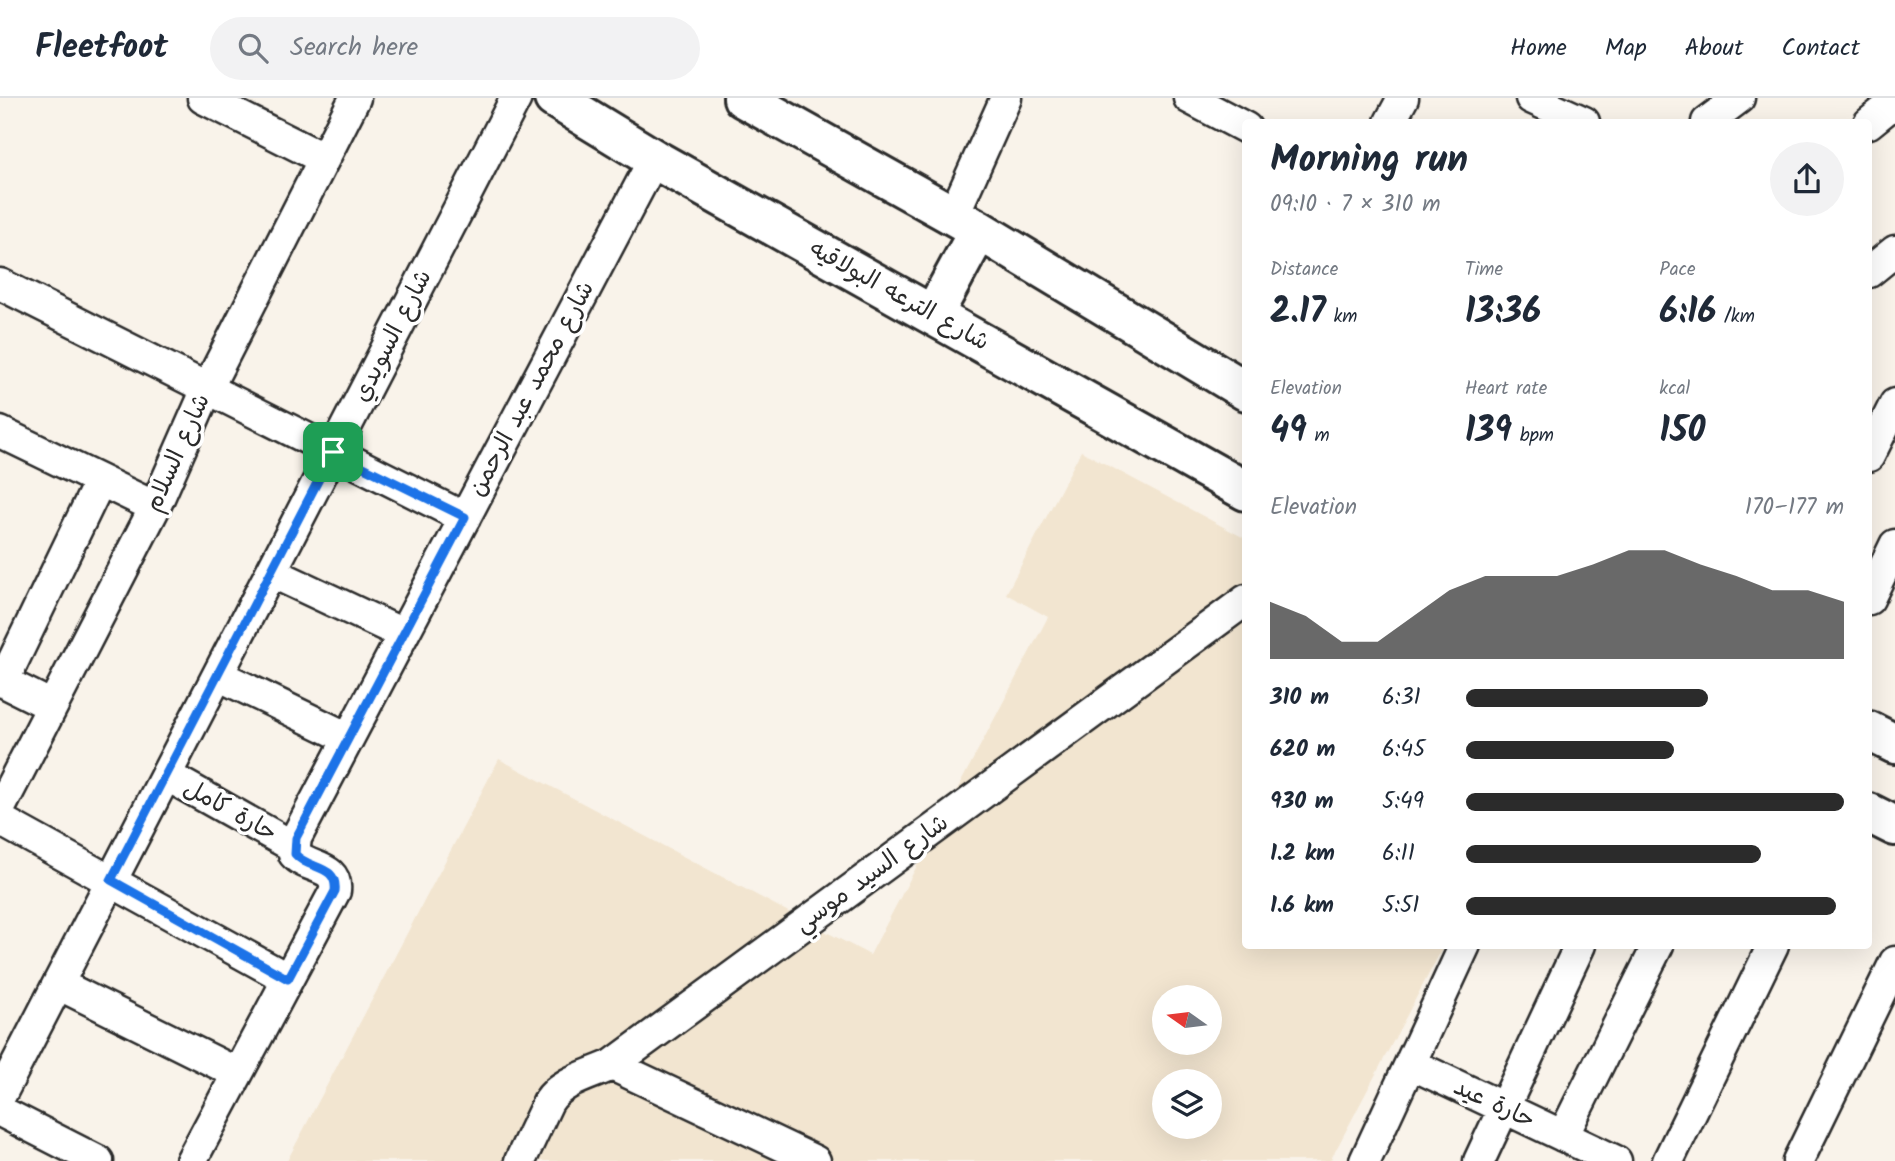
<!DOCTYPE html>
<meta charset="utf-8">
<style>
:root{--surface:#fff;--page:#f2f2f3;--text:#1f2937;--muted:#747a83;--line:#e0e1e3;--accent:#2b2b2b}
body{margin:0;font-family:Kalam,"Playpen Sans Arabic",sans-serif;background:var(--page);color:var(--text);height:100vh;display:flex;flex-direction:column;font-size:26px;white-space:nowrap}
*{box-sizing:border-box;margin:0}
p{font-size:23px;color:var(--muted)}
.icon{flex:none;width:38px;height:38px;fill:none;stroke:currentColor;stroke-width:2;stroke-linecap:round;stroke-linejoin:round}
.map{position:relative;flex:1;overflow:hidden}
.side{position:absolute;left:1242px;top:21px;width:630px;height:830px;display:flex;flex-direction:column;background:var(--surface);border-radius:7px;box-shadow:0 7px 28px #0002}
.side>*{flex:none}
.needle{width:46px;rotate:284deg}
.fabs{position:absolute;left:1152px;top:887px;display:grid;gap:14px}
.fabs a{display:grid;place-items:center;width:70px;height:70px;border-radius:50%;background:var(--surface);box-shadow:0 7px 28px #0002;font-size:35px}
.pin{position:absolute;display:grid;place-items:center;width:60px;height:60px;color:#fff;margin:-30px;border-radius:14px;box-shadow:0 4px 10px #0006}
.round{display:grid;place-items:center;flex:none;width:74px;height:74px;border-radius:37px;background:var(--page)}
.headline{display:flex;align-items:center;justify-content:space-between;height:119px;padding:0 28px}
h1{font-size:38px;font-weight:600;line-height:52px}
.metrics{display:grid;grid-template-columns:repeat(3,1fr);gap:10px;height:119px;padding:7px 28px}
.metrics div{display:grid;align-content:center}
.metrics b{font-size:35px;font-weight:600}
.metrics small{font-size:19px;font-weight:400}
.metrics p{font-size:19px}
.chart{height:196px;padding:14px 28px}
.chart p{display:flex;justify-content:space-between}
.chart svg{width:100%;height:126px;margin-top:7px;fill:var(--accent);opacity:.7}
ul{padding:0 28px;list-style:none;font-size:23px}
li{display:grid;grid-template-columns:112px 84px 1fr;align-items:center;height:52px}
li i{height:18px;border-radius:9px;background:var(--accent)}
header{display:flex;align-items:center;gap:42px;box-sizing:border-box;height:98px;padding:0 35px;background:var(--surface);border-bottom:2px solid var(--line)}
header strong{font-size:33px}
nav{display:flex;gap:38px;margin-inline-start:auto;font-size:24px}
.search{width:490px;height:63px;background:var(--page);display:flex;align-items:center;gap:18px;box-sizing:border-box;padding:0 24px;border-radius:38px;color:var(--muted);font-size:26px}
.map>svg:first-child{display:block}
.built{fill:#f2e5d0;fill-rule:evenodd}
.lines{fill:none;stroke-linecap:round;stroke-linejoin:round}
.street-casing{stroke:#2b2b2b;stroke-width:35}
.secondary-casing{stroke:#2b2b2b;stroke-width:44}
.street{stroke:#fff;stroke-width:30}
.secondary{stroke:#fff;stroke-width:38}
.route-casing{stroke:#fff;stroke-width:14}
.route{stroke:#1a73e8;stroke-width:9}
.labels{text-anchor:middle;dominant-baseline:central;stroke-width:7;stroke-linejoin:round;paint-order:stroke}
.street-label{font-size:24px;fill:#2b2b2b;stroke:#fff}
</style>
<header>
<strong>Fleetfoot</strong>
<div class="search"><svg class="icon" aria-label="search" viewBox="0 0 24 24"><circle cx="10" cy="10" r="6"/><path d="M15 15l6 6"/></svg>Search here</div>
<nav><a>Home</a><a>Map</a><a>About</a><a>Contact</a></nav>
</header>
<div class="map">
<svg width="1895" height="1063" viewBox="0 0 1895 1063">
<rect width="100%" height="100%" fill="#f9f3ea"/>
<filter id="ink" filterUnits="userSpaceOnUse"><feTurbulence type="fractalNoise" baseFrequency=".0143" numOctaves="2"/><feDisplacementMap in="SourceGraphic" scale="14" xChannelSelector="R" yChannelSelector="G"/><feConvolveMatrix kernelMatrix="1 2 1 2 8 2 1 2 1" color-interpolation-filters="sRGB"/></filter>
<g filter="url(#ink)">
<!-- built -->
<path class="built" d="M1081 353 1246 441V847H1444L1330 1063H287L499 661 870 857 1048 519 1006 496ZM1164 900H1209V945H1164ZM1164 984H1209V1029H1164Z"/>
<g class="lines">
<!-- street casing -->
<g class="street-casing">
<path id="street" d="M203 0 324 61
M1189 0 1246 30
M1531 0 1584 24
M1390 24 1403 0
M1707 24 1739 0
M1869 25 1895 4
M953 118 1006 0
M1869 174 1895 153
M0 186 465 420
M0 334 155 409
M1869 358 1895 306
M271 474 403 536
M1869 501 1895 447
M218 577 348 640
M0 582 52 608
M3 584 100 383
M166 677 294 749
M0 710 155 409 207 291 355 0
M0 722 288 881
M58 886 237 975
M1411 966 1616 1063
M612 967 815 1063
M0 998 516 0
M0 1013 98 1063
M1563 1038 1658 847
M191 1063 335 793C338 766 308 772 294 756L296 740 654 61
M520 1063 548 1004C561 983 590 977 612 967L1246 502
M1365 1063 1465 847
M1479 1063 1580 847
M1668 1063 1773 847
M1798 1063 1895 864"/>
</g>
<!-- secondary casing -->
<g class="secondary-casing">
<path id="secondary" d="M554 0 654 61 1246 393
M743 0 979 132 1246 293
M933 217 979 132
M1869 633 1895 646
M1869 715 1895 728"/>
</g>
<!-- street -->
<use href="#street" class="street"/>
<!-- secondary -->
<use href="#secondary" class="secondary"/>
</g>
</g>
<g class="lines" filter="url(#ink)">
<!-- route casing -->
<g class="route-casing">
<path id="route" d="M333 354 465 419 296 740 295 756C308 772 338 766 335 793L288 881 111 782Z"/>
</g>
<!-- route -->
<use href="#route" class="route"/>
</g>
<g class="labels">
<!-- street labels -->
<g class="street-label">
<text transform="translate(899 198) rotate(29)">شارع الترعه البولاقيه</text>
<text transform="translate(393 238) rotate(-63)">شارع السويدي</text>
<text transform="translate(532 291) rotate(-62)">شارع محمد عبد الرحمن</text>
<text transform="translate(178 355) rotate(-66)">شارع السلام</text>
<text transform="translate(230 713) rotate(29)">حارة كامل</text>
<text transform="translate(872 776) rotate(-36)">شارع السيد موسي</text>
<text transform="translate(1494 1006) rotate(25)">حارة عيد</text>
</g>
</g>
</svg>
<div class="fabs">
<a><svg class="needle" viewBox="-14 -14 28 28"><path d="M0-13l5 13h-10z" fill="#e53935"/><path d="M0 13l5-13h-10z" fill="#747a83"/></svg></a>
<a><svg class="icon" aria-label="layers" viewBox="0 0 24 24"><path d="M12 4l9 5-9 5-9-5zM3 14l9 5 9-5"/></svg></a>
</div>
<div class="pin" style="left:333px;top:354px;background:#1e9e55"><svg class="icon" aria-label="arrive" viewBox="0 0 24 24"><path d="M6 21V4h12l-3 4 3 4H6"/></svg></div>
<section class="side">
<div class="headline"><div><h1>Morning run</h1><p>09:10 · 7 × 310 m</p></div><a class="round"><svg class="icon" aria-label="share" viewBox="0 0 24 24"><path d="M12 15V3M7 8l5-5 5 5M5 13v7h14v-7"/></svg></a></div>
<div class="metrics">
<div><p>Distance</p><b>2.17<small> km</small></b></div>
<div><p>Time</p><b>13:36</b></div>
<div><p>Pace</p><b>6:16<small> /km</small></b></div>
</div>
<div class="metrics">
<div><p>Elevation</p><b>49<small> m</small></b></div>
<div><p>Heart rate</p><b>139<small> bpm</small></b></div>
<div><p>kcal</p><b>150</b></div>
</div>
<div class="chart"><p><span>Elevation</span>170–177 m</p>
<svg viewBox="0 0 160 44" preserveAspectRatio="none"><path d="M0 44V24L10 29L20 38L30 38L40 29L50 20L60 15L70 15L80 15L90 11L100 6L110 6L120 11L130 15L140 20L150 20L160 24V44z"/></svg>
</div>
<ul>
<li><b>310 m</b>6:31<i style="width:64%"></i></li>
<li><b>620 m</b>6:45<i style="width:55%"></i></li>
<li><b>930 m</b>5:49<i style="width:100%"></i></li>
<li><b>1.2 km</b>6:11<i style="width:78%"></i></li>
<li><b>1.6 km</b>5:51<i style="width:98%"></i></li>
</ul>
</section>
</div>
